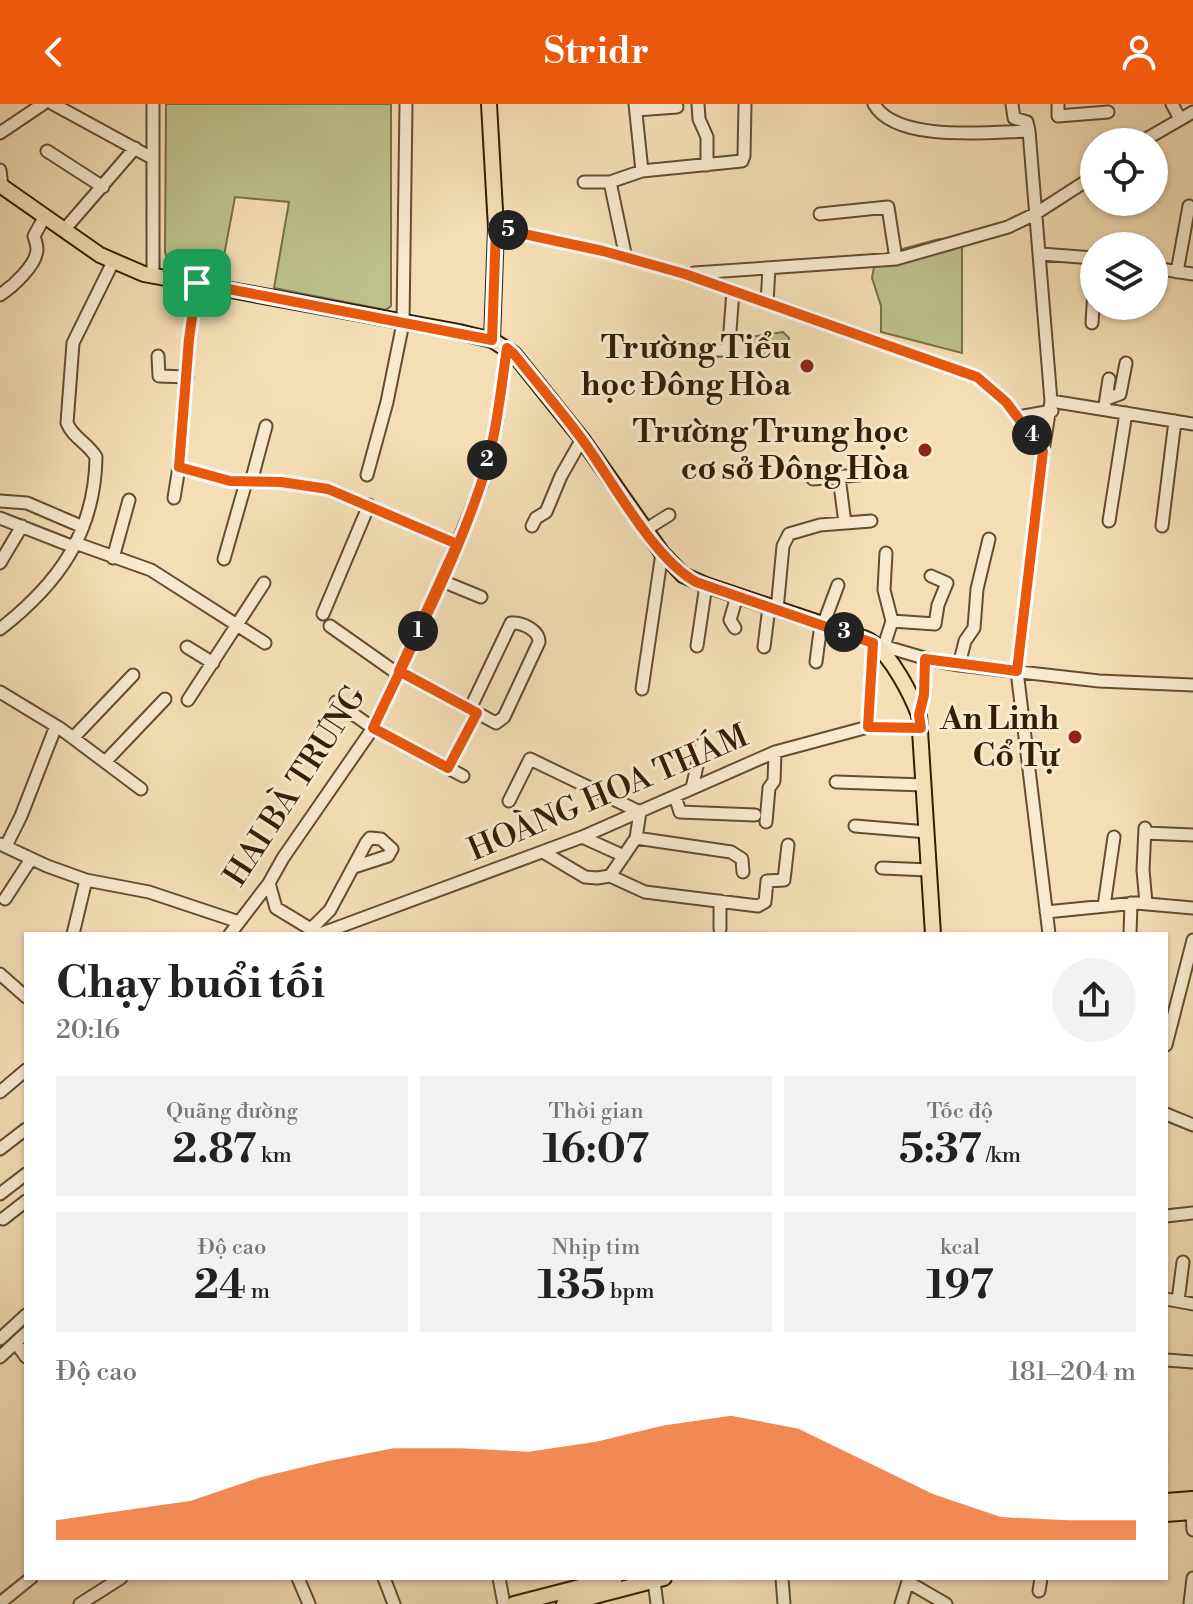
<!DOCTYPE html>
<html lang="vi">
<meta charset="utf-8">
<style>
:root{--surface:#fff;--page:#f2f2f2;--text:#222;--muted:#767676;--accent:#ea580c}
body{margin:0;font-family:"Libre Bodoni",serif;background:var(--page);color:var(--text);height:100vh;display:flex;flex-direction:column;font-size:30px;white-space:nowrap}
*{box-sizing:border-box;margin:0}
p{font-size:26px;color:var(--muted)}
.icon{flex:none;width:44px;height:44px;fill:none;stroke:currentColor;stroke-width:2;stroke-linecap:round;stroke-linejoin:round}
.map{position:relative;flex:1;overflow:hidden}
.details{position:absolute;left:24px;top:828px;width:1144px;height:648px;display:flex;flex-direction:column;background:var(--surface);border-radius:0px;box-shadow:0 2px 6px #0004}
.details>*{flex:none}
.buttons{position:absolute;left:1080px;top:24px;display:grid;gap:16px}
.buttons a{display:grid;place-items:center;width:88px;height:88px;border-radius:50%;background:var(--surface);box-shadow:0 2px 6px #0004;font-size:40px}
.pin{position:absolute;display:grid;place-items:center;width:68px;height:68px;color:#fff;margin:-34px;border-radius:16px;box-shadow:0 4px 12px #0006}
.km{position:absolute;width:40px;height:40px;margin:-20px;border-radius:50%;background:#222;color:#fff;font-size:22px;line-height:40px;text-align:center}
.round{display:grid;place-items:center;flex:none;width:84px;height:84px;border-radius:42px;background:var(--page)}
.overview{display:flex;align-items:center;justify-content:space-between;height:136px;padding:0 32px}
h1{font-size:44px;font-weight:800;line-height:60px}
.stats{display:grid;grid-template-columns:repeat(3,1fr);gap:12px;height:136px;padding:8px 32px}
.stats div{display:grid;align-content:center;border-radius:0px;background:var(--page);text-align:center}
.stats b{font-size:40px;font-weight:800}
.stats small{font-size:22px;font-weight:400}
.stats p{font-size:22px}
.chart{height:224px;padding:16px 32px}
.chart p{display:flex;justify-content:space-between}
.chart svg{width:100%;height:144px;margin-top:8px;fill:var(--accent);opacity:.7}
header{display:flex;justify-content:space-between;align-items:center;height:104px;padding:0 32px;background:var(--accent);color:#fff;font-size:36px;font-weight:800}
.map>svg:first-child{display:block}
.green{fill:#bdc18c;stroke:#796f48;stroke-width:2}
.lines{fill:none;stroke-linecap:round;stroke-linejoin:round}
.minor-casing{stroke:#654d30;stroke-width:15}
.major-casing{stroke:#351d04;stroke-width:18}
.minor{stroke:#f8eacf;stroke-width:11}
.major{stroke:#f5deb5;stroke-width:14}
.route-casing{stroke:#fff;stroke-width:16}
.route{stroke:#ea580c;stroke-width:10}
.poi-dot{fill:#8f2418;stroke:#f8eacf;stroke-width:3}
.labels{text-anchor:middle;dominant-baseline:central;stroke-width:6;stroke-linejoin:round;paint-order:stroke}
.poi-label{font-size:32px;font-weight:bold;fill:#351d04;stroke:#f8eacf;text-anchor:end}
.street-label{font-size:32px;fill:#351d04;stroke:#f8eacf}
</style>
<header><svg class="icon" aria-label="back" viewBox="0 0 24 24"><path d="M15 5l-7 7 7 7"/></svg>Stridr<svg class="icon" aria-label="person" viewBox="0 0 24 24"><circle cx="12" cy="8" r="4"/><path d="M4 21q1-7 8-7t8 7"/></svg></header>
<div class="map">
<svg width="1193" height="1500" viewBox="0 0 1193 1500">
<rect width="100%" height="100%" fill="#f5deb5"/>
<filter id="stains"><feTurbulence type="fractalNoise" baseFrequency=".0025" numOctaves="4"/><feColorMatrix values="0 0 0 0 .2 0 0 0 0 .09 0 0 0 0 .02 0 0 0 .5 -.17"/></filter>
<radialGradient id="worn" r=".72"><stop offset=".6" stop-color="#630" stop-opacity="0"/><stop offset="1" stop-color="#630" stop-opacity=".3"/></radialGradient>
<!-- green -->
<path class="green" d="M166 0H391V202L386 206 274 184 289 98 235 93 220 173 175 163 168 159 165 148Z
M939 135 962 141V249L881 228V202L872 174 876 152Z
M783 228 789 234 788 252 752 250 750 233Z"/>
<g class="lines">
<!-- minor casing -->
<g class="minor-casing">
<path id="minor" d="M53 0 152 54
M153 0V173
M635 0 642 67
M698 0 699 15 707 33V61
M874 0C896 39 990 28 1029 27
M1012 0 1014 14 1027 18 1029 27 1051 297 1043 347
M1058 0V12L1108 8
M1172 0 1180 15
M636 6 677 3
M0 29 43 0
M1141 38 1193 8
M47 47 103 83
M0 66 2 83
M584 78H610
M820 110 888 103 896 155
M496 124 603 147 685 170 977 273 1006 298 1043 347 1017 567 1049 830
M64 126 135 44
M1041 150 1094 154
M626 154 610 78 642 67 742 57 744 52 745 0
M1154 164 1193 170
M1177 168 1189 102
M694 169 896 155 1008 123 1035 110 1094 72
M197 179 189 235 179 363 230 377 281 378 328 385 457 440
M0 191C12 183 37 161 37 145 37 140 35 136 34 132L45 112
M767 199 769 164
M1092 219 1094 187
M660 247 725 246 729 240 733 187
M158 252 159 272 187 273
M1106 295 1120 290 1126 259
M1051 297 1193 320
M1105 301 1109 275
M1018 313 1052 307
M367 371 387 298 403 219 406 0
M839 373 845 419
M813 375 868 370
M251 378 266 322
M174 394 179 363
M0 397 27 399 83 423
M0 414 74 443
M1109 417 1126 309
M532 422 536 414 546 408 561 372 582 335
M1162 422 1175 317
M645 426 669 411
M75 439 151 466 265 539
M113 454 129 396
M224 455 246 378
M0 459 22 422
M442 477 481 493
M777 506 783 442 789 430 820 421 871 417
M323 510 369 401
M892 517 935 520 938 501 947 479 931 472
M823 521 838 481
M330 522 398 570
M735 524 730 516 737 492
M0 525C58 480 95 429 96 353 88 339 73 334 67 319L73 239 113 158
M697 542 706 481
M884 542 892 517 884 486 886 449
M187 543 213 559
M764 543 769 503
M816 558 821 520
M959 561 965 537 974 524 977 485 989 435
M399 567 496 619 504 613 539 538C539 526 522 518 511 519L470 605
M642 585 662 449
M0 588 61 625 141 685
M188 596 264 479
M336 598 373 624 463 672
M919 611 924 591 925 555
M868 623 873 539 931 556 959 561 1099 577 1193 581
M73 634 133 571
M105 658 165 595
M448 664 477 609
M836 678 924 681
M692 684 702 640
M675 692 680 708 755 711
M509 697 530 655 640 708 636 734 610 772
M766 718 769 684 774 677 775 648
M855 722 927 728
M1145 724 1143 766 1146 799
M1145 729 1193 731
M582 733 624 752
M636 734 731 748 742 755 743 768
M0 740 47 762 86 776 149 788 239 818
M6 742 21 712 56 622
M543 748 585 773 597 774 610 772 645 788 758 802 765 798 767 777 784 776 788 741
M882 764 929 766
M269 779 276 804 314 827
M5 795 31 755
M720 797V825
M1104 802 1114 733
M1046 808 1136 799 1193 804
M311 825 330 806 366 739 370 734 381 735 392 745 388 752 354 763
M73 830 86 776
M230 830 269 779 283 754 373 624 389 590 442 477 481 382 496 322 507 244
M320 830 582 733 775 648 868 623 921 624
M1130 830 1131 799
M0 870 26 893
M1166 941 1193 836
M0 988 26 966
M1166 1010 1193 1021
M0 1045 26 1025
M0 1090 26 1070
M1166 1112 1193 1109
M3 1115 26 1097
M1166 1195 1193 1200
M1178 1197 1183 1158
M0 1235 26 1211
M16 1239 26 1253
M0 1253 26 1229
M1166 1256 1193 1258
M1192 1408 1193 1426
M298 1474 309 1500
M384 1474 394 1500
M499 1474 504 1500
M782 1474 784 1500
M654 1477 657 1500
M908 1478 946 1500
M1039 1487 1041 1474
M0 1499 31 1474
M80 1500 121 1474
M901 1500 909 1474
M1190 1500 1193 1474"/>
</g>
<!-- major casing -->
<g class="major-casing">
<path id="major" d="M489 0 496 124 492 236
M0 81 100 151 144 170 459 228 492 236 514 250 582 335 662 449 683 471 706 481 855 531C861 533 869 535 873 539 892 553 911 590 919 611L933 830
M1166 1397 1193 1395
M1166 1410 1193 1408
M514 1500 615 1474
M564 1500 664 1474"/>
</g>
<!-- minor -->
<use href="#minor" class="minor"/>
<!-- major -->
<use href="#major" class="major"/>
</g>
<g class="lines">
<!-- route casing -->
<g class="route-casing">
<path id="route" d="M197 179 189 235 179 363 230 377 281 378 328 385 457 440 399 567 477 609 448 664 373 624C410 545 452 465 480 383 496 338 500 291 507 244L514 250C537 279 562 308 584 338 613 378 654 455 696 478L873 539 868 623 921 624 919 611 924 591 925 555 1017 567 1043 347 1006 298 977 273 685 170 603 147 496 124 492 236 197 179"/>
</g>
<!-- route -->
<use href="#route" class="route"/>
</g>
<!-- markers -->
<g class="poi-dot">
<circle cx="807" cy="262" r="8"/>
<circle cx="925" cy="346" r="8"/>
<circle cx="1075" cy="633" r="8"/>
</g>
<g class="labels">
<!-- poi labels -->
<g class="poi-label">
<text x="791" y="244">Trường Tiểu<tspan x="791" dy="37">học Đông Hòa</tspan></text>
<text x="909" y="328">Trường Trung học<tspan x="909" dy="37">cơ sở Đông Hòa</tspan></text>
<text x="1059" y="615">An Linh<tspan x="1059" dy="37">Cổ Tự</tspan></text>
</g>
<!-- street labels -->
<g class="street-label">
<text transform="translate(295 682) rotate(-57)">HAI BÀ TRƯNG</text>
<text transform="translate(608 689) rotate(-23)">HOÀNG HOA THÁM</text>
</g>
</g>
<rect width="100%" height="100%" filter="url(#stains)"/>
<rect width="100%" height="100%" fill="url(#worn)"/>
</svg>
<div class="buttons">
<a><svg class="icon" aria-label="locate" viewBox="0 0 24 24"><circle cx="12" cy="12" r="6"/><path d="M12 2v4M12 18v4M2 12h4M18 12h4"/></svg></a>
<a><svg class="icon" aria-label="layers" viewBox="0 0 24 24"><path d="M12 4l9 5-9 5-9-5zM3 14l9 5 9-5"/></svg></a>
</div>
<div class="pin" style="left:197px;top:179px;background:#1e9e55"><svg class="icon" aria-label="arrive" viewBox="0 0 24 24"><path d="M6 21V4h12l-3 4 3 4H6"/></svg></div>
<b class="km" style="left:418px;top:527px">1</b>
<b class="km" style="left:487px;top:356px">2</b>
<b class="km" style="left:844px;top:528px">3</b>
<b class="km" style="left:1032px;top:331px">4</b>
<b class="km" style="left:508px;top:126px">5</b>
<section class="details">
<div class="overview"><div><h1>Chạy buổi tối</h1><p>20:16</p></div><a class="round"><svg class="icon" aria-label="share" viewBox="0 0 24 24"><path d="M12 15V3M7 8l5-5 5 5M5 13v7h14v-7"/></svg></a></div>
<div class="stats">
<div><p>Quãng đường</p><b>2.87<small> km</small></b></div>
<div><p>Thời gian</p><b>16:07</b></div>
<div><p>Tốc độ</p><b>5:37<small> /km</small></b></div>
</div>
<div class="stats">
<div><p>Độ cao</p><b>24<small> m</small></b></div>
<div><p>Nhịp tim</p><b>135<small> bpm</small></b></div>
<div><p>kcal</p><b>197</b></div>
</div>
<div class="chart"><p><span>Độ cao</span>181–204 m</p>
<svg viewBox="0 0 160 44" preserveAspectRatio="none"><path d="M0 44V38L10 35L20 32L30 25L40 20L50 16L60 16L70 17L80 14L90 9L100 6L110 10L120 20L130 30L140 37L150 38L160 38V44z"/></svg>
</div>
</section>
</div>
